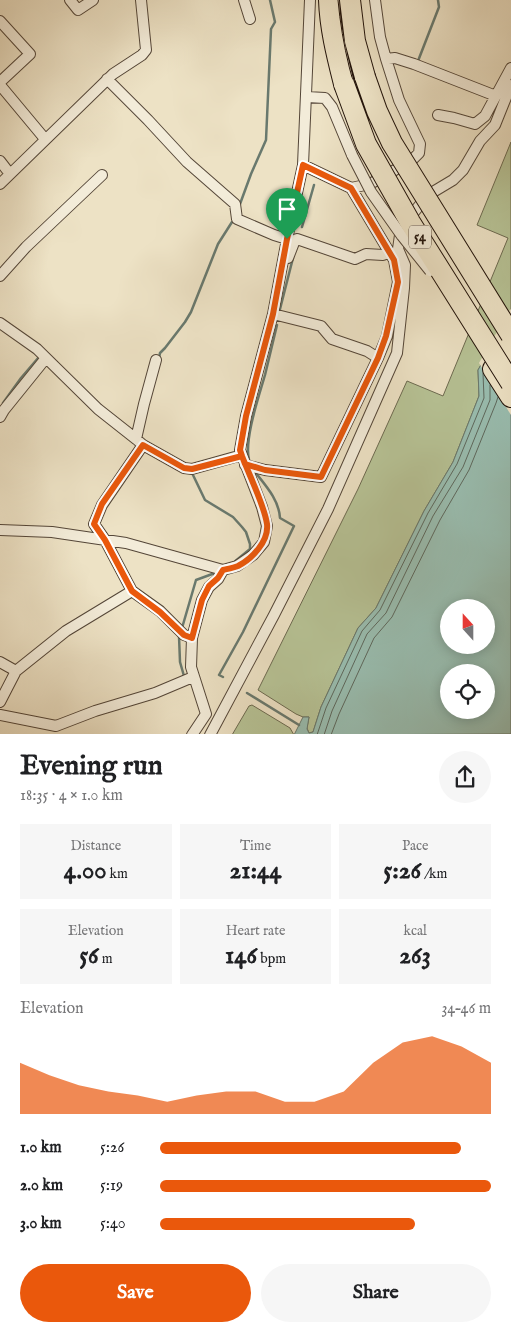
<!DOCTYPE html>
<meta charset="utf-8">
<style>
:root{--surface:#fff;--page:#f6f6f6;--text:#202124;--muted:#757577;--accent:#ea580c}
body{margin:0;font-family:"IM FELL English",serif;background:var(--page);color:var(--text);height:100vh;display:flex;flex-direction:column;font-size:19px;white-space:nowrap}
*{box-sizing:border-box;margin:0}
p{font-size:16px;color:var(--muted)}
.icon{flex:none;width:28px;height:28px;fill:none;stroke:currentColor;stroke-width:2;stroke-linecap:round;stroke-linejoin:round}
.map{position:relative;height:734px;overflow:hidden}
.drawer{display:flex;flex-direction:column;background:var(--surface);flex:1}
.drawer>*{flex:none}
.needle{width:32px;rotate:339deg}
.controls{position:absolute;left:440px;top:599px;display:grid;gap:10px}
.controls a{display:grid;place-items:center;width:55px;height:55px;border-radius:50%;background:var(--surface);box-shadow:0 2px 12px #0003;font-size:25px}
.pin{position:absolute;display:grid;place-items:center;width:42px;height:42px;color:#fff;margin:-51px -21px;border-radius:50% 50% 50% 0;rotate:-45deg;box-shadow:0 0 5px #0007}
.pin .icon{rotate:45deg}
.round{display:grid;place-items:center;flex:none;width:52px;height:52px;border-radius:26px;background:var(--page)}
.overview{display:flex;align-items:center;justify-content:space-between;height:85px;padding:0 20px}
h1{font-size:28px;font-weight:700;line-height:38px}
.figures{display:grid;grid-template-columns:repeat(3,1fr);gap:8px;height:85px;padding:5px 20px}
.figures div{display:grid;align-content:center;border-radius:0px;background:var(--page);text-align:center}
.figures b{font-size:25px;font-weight:700}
.figures small{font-size:14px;font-weight:400}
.figures p{font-size:14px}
.chart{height:140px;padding:10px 20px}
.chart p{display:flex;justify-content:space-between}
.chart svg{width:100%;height:90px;margin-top:5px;fill:var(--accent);opacity:.7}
.action{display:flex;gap:10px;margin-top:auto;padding:10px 20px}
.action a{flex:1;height:58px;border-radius:30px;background:var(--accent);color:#fff;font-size:20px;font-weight:700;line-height:58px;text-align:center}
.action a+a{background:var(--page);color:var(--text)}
ul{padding:0 20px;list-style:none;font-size:16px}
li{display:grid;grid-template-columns:80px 60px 1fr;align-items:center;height:38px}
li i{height:12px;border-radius:6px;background:var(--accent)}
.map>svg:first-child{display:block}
.green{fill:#b7c396;stroke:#6c6a50}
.water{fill:#99beb1;stroke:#69796e;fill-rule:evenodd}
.pier{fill:#ede2c5}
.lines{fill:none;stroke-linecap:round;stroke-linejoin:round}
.shore{stroke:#5d685d;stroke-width:1}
.stream{stroke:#69796e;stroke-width:2.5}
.street-casing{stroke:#544638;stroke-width:12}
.highway-casing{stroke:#211209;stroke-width:22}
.street{stroke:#f3ecd9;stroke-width:10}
.highway{stroke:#ede2c5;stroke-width:20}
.tram{stroke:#211209;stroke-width:1}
.street-bridge-casing{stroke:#544638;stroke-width:12;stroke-linecap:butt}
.highway-bridge-casing{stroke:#211209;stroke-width:22;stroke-linecap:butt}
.street-bridge{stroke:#f3ecd9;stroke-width:10}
.highway-bridge{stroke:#ede2c5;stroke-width:20}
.route-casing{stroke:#fff;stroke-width:10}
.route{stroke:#ea580c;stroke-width:6}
.labels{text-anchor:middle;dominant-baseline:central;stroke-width:5;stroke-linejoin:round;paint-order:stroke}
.shield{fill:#f3ecd9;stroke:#605347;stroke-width:1}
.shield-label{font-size:14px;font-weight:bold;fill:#211209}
</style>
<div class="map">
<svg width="511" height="735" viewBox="0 0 511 735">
<rect width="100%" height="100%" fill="#ede2c5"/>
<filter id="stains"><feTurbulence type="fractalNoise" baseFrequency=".004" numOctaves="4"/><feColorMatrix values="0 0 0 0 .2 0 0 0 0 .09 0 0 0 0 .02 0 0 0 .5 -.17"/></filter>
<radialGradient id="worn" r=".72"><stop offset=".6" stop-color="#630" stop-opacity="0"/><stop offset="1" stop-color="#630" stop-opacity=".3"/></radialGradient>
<!-- green -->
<path class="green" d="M511 142V312L478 370 479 396 453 462 424 511 376 608 358 628 321 707 313 732 309 733 307 728 309 717H303L296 714 258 690 358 489 407 381 443 396 508 238 477 225Z
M252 705 290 728 294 735H232L249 706Z"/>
<!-- water -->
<path class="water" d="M511 312V734L294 735 303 717H309L307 729 309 733 313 732 321 707 358 628 376 608 424 511 453 462 479 396 478 370ZM449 608H486V645H449ZM449 672H486V710H449Z"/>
<!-- pier -->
<path class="pier" d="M511 309V415L479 363 509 311Z"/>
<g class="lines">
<!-- shore -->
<path class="shore" d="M317 735 326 708 362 631 380 610 428 513 457 464 484 398 483 373
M324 735 332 711 367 634 386 613 433 516 463 467 490 400V385
M331 735 339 714 374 638 392 617 440 520 469 470 496 403 498 397"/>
<!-- stream -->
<path class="stream" d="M418 61 439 7 438 0
M240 204 251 174 266 140 271 29 275 22 270 0
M302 227 314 185
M279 313 293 258
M159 358 160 353 165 348 185 322 191 312 218 244 232 222
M3 403 21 378 39 357
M249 460C244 439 259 396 265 375 269 358 273 342 277 325
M193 475 205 500 233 517 242 527 246 532 250 544V549L233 563
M182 628 196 580 215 573
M179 636 180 662 184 676 182 677
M223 677 219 675 243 632 294 526 280 518C279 500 266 486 255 472
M247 693 299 725"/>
<!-- street casing -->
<g class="street-casing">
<path id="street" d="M70 0 78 10 93 0
M244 0 250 19
M0 21 30 54 0 82
M386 59 395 58 414 64 496 96
M107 79 148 120 187 162 235 204 237 219 274 235 287 239
M0 85 45 139
M307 97 325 98 332 107 352 155
M438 115 454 118 475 124 485 116 511 68
M0 161 10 174
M303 165 351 188 370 184 411 161 419 153 420 144 399 100 386 59 380 37 375 0
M0 184 113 74 142 55 146 50 141 0
M288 258 295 240 297 239 355 259 366 254 383 255 390 252
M0 276 26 247 102 175
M273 314 321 326 332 339 367 351 378 358
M0 323 37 349 98 409 136 439 143 445 184 468 192 469 242 455
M0 417 4 410 46 358
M136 439 144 404 156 360
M143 445 102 505 94 524 105 540 132 591 160 611 184 635 192 638
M245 465 265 470 321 477 378 358 387 336 398 282 394 260 351 188
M0 530 52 532 126 543 223 570 237 566 253 555 264 542 267 526 262 507 240 450 246 416 273 314 287 239 303 165 310 0
M0 662 16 671
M0 702 16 671 66 631 132 591
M0 715 56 726 95 711 155 693 193 677
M192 735 206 714 191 667 192 638 202 600 209 587 218 579 223 570
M210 735 274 615 328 509 397 353 404 288 405 265 398 249 401 228 428 195 453 180 463 170 480 141 495 125 511 85"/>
</g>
<!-- highway casing -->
<g class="highway-casing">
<path id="highway" d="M329 0C330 29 337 56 344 84
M350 0 355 41 365 77
M493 369 511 397"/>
</g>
<!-- street -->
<use href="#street" class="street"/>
<!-- highway -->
<use href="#highway" class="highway"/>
<!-- tram -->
<path class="tram" d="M338 0C342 45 353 90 371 132 386 168 409 201 429 234 456 278 483 322 511 365"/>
<!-- street-bridge casing -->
<g class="street-bridge-casing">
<path id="street-bridge" d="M352 155 371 192 402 236 430 271"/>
</g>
<!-- highway-bridge casing -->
<g class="highway-bridge-casing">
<path id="highway-bridge" d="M365 77 377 111 392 143 511 335
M344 84 366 144 410 222 511 383"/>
</g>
<!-- street-bridge -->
<use href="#street-bridge" class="street-bridge"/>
<!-- highway-bridge -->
<use href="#highway-bridge" class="highway-bridge"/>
</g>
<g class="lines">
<!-- route casing -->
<g class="route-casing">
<path id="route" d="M287 239 273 314 246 416 240 450 242 456C249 475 264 504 267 524 269 541 252 559 238 566 233 568 227 569 223 570L218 578 209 586 202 600 192 638 184 635 160 612 132 591 105 540 94 524 102 504 143 445 184 468 192 469 242 456 245 464 265 470 321 477 378 358 386 336 398 282 394 260 351 188 303 165 287 239"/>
</g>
<!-- route -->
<use href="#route" class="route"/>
</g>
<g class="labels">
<!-- shield labels -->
<rect class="shield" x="409" y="225.5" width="22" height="23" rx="4"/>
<g class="shield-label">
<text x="420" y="237">54</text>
</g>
</g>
<rect width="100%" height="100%" filter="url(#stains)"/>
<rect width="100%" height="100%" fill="url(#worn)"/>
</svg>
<div class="controls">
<a><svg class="needle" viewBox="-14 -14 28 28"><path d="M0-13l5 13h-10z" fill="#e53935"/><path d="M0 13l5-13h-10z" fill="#757577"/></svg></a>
<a><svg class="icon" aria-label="locate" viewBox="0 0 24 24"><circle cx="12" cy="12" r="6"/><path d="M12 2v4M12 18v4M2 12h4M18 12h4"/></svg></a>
</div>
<div class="pin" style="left:287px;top:239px;background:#1e9e55"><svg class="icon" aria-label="arrive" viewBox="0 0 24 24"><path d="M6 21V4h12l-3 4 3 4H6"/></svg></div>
</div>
<section class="drawer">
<div class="overview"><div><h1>Evening run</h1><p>18:35 · 4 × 1.0 km</p></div><a class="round"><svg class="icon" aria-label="share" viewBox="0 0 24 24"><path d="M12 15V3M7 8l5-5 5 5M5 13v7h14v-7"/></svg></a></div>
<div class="figures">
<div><p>Distance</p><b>4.00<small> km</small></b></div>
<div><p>Time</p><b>21:44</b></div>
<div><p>Pace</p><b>5:26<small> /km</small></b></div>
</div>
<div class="figures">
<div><p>Elevation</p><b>56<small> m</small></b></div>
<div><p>Heart rate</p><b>146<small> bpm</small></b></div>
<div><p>kcal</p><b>263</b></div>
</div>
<div class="chart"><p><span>Elevation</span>34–46 m</p>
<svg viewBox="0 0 160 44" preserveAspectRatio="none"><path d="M0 44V19L10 25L20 30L30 33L40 35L50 38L60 35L70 33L80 33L90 38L100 38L110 33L120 19L130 9L140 6L150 11L160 19V44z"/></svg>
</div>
<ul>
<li><b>1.0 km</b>5:26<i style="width:91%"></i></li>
<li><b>2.0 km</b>5:19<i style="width:100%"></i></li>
<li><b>3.0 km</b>5:40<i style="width:77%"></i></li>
</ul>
<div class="action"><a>Save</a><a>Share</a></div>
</section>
